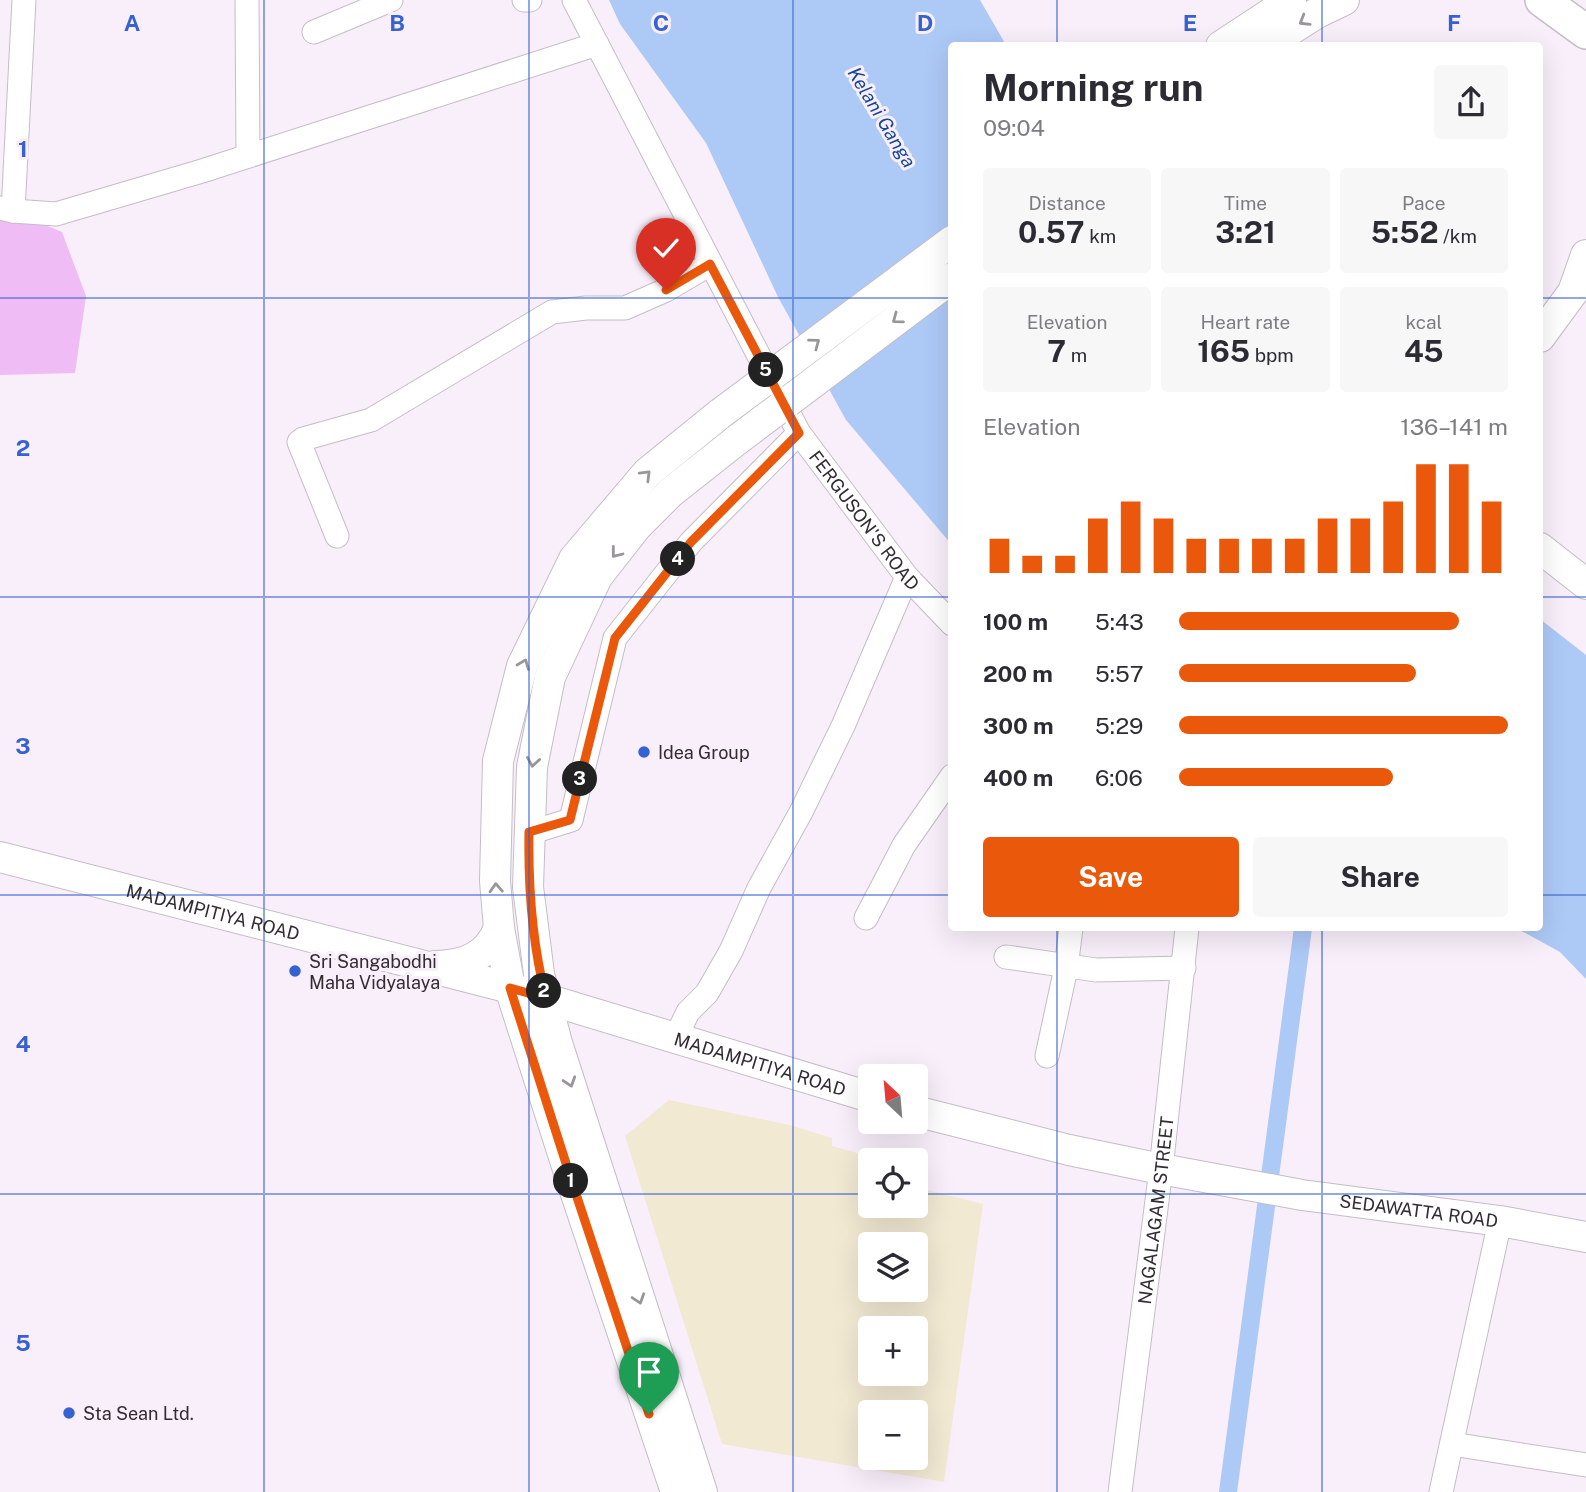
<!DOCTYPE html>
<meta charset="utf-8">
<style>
:root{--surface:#fff;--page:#f7f7f7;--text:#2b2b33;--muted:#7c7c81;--accent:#ea580c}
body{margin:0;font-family:"Public Sans",sans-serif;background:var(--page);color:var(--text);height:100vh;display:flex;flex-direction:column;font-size:26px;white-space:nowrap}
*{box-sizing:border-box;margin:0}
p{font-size:23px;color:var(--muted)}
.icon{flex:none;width:38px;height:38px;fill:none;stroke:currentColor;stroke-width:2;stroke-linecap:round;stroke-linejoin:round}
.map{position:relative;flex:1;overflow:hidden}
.side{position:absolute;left:948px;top:42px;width:595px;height:889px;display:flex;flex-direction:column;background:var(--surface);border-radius:7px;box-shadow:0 7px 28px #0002}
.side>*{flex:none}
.needle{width:46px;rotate:334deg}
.fabs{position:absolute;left:858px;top:1064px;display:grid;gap:14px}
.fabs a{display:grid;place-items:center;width:70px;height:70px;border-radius:7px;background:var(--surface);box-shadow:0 7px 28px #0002;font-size:35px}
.pin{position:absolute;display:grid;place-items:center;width:60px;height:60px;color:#fff;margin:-72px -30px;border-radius:50% 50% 50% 0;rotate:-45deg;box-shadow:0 0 7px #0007}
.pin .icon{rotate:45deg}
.km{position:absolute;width:35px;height:35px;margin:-18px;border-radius:50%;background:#222;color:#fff;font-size:19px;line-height:35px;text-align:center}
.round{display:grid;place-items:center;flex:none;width:74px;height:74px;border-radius:7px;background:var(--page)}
.overview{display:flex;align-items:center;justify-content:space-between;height:119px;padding:0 35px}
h1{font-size:38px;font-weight:700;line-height:52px}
.metrics{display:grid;grid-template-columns:repeat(3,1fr);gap:10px;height:119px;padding:7px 35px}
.metrics div{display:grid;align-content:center;border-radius:7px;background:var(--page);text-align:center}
.metrics b{font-size:30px;font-weight:700}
.metrics small{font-size:19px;font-weight:400}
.metrics p{font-size:19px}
.chart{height:196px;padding:14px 35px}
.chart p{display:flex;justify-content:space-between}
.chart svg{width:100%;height:126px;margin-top:7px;stroke:var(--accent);stroke-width:6}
.cta{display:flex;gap:14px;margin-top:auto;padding:14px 35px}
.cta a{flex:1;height:80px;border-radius:7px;background:var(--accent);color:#fff;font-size:28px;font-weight:700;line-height:80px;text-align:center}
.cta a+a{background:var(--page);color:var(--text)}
ul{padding:0 35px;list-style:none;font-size:23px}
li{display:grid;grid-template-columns:112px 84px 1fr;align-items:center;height:52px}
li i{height:18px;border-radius:9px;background:var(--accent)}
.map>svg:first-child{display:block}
.industrial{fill:#f2e9d3;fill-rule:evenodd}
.green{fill:#efbcf6}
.water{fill:#adc9f6}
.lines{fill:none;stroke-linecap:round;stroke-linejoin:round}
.canal{stroke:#adc9f6;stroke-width:18}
.minor-casing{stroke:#c6bcc7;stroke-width:25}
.major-casing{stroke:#c6bcc7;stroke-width:32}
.highway-casing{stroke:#c6bcc7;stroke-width:36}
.minor{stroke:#fff;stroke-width:23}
.major{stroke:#fff;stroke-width:30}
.highway{stroke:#fff;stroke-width:33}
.major-bridge-casing{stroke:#c6bcc7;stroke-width:32;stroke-linecap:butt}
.major-bridge{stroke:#fff;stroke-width:30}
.oneway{stroke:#989698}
.route-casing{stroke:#fff;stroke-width:14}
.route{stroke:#ea580c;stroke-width:9}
.grid{fill:none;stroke:#3661d1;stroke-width:2;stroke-opacity:0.55}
.poi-dot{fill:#3661d1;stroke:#f9effb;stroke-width:2.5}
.labels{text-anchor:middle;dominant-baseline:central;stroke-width:6;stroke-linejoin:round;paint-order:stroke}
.street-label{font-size:18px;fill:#302c30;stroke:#f9effb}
.poi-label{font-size:18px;fill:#302c30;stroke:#f9effb;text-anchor:start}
.water-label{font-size:19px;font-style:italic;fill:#14479b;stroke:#f9effb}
.grid-label{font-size:23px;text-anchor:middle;font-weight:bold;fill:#3661d1;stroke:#f9effb;stroke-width:6;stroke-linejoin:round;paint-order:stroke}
</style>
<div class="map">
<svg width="1586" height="1492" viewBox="0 0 1586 1492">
<rect width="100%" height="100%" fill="#f9effb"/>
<!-- industrial -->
<path class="industrial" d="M669 1100 790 1125 832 1138V1146L864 1155V1174L870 1176V1206H915V1187L983 1204 944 1482 722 1444 625 1136ZM870 1244H915V1290H870ZM870 1328H915V1374H870ZM870 1412H915V1458H870Z"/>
<!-- green -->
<path class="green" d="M0 206 62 232 86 296 75 373 0 375Z"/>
<!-- water -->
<path class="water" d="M609 0H980L1006 45 952 46V545L846 420 778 297 706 143 620 24Z
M1540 619 1586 655V979L1560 952 1516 928H1540Z"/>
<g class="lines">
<!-- canal -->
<path class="canal" d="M1228 1492 1303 928"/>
<!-- minor casing -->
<g class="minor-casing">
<g id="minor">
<path d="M247 0 248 156"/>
<path d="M524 0H530"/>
<path id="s1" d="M574 0 799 433 907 577 952 624"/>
<path d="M314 32 391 0"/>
<path d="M0 208 13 211 56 214 202 171 597 44"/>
<path d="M13 211 24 0"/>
<path d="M337 536 299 442 303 439 371 420 552 312 586 308H625L666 290 710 264"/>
<path d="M529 833 571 820 615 638 691 542 799 433"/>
<path d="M866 918 904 845 952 776"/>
<path d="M1006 957 1096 970 1184 968"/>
<path d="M675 1039 688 1012 707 993 731 951 759 888 801 812 843 726 907 577"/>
<path d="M1047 1056 1066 968 1071 928"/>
<path d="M1452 1444 1586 1465"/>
<path id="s2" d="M1120 1492 1161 1169 1187 928"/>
<path d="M1441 1492 1500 1221"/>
</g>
</g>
<!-- major casing -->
<g class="major-casing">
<g id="major">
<path d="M1221 46 1291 0"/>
<path d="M1265 46 1317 13 1344 0"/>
<path d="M1540 337 1573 292 1586 255"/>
<path d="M1540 548 1586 584"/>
<path id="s3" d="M0 857 510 988 870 1097"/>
<path d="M435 966C465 966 488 956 499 928"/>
<path id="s4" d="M915 1111 1069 1150 1161 1169 1302 1195 1500 1221 1586 1237"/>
<path d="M676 1492 571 1179 510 988 499 928 495 881 498 761 522 666 574 559 647 473 721 413"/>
<path d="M702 1492 557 1043 539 974 528 887 532 767 550 677 597 577 637 526 670 493 737 440"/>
</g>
</g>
<!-- highway casing -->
<g class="highway-casing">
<path id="highway" d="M1542 0 1586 32"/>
</g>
<!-- minor -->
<use href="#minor" class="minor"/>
<!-- major -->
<use href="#major" class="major"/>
<!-- highway -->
<use href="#highway" class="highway"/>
<!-- major-bridge casing -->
<g class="major-bridge-casing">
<path id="major-bridge" d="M721 413 952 241
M737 440 952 278"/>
</g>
<!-- major-bridge -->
<use href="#major-bridge" class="major-bridge"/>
</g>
<!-- one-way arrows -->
<defs><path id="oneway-chevron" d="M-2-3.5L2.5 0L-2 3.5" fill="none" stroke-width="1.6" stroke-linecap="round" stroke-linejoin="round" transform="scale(1.75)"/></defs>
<g class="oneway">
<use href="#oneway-chevron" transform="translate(1304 21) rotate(149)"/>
<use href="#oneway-chevron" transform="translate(897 319) rotate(143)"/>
<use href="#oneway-chevron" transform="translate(815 343) rotate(-37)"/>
<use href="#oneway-chevron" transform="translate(646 475) rotate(-45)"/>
<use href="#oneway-chevron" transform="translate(616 553) rotate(128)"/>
<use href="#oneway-chevron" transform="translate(524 664) rotate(-69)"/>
<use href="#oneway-chevron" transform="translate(533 762) rotate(99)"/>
<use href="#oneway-chevron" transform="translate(496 888) rotate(-93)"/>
<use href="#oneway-chevron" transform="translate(570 1082) rotate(72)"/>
<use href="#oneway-chevron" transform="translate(639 1299) rotate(72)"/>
</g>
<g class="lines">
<!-- route casing -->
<g class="route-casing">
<path id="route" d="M649 1414 571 1179 510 988 546 998C532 943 528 889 529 832L570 820 615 638 691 542 799 433 710 264 666 290"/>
</g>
<!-- route -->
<use href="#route" class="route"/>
</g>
<!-- grid -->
<path class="grid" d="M264 0V1492M529 0V1492M793 0V1492M1057 0V46M1322 0V46M0 298H952M1540 298H1586M0 597H952M1540 597H1586M0 895H952M1540 895H1586M1057 928V1492M1322 928V1492M0 1194H870M915 1194H1586"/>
<!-- markers -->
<g class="poi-dot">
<circle cx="644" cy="752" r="7"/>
<circle cx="295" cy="971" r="7"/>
<circle cx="69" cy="1413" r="7"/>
</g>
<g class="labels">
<!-- street labels -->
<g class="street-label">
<text stroke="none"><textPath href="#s1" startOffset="597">FERGUSON'S ROAD</textPath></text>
<text stroke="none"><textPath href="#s3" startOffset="220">MADAMPITIYA ROAD</textPath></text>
<text stroke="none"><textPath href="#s3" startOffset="788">MADAMPITIYA ROAD</textPath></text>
<text stroke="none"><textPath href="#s2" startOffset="284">NAGALAGAM STREET</textPath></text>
<text stroke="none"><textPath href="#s4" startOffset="514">SEDAWATTA ROAD</textPath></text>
</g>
<!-- poi labels -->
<g class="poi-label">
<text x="658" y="752">Idea Group</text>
<text x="309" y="961">Sri Sangabodhi<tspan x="309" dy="21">Maha Vidyalaya</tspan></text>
<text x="83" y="1413">Sta Sean Ltd.</text>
</g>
<!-- water labels -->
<g class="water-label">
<text transform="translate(882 117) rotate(59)">Kelani Ganga</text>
</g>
</g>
<g class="grid-label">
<text x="132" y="31">A</text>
<text x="397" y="31">B</text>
<text x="661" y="31">C</text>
<text x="925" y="31">D</text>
<text x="1190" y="31">E</text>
<text x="1454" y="31">F</text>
<text x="23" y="157">1</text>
<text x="23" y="456">2</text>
<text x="23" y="754">3</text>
<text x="23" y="1052">4</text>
<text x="23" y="1351">5</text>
</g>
</svg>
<div class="fabs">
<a><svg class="needle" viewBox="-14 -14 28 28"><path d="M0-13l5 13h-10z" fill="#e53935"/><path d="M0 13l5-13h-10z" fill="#7c7c81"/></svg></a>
<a><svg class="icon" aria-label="locate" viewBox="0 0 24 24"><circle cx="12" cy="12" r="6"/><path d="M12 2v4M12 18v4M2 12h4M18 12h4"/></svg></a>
<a><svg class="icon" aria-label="layers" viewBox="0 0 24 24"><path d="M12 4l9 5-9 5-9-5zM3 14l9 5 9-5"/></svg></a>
<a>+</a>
<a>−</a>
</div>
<div class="pin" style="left:649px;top:1414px;background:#1e9e55"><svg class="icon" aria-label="arrive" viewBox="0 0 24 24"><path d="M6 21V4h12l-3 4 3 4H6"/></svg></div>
<div class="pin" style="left:666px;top:290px;background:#d93025"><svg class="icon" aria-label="check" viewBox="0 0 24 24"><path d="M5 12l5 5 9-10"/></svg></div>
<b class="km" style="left:571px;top:1181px">1</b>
<b class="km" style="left:544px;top:991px">2</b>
<b class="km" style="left:580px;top:779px">3</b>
<b class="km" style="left:678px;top:559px">4</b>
<b class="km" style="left:766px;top:370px">5</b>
<section class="side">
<div class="overview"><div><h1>Morning run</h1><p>09:04</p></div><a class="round"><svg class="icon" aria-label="share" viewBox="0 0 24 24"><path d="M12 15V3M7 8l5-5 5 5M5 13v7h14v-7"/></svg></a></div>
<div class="metrics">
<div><p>Distance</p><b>0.57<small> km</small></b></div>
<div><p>Time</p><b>3:21</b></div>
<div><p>Pace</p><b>5:52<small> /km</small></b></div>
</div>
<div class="metrics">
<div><p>Elevation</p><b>7<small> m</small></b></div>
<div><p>Heart rate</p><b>165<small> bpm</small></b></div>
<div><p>kcal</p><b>45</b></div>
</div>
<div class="chart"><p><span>Elevation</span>136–141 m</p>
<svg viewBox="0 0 160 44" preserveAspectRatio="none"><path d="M5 44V32M15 44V38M25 44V38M35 44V25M45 44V19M55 44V25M65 44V32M75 44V32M85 44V32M95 44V32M105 44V25M115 44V25M125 44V19M135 44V6M145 44V6M155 44V19"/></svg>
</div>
<ul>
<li><b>100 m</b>5:43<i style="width:85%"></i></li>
<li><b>200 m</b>5:57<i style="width:72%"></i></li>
<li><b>300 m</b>5:29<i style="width:100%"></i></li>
<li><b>400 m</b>6:06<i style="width:65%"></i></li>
</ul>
<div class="cta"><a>Save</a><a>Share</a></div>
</section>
</div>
